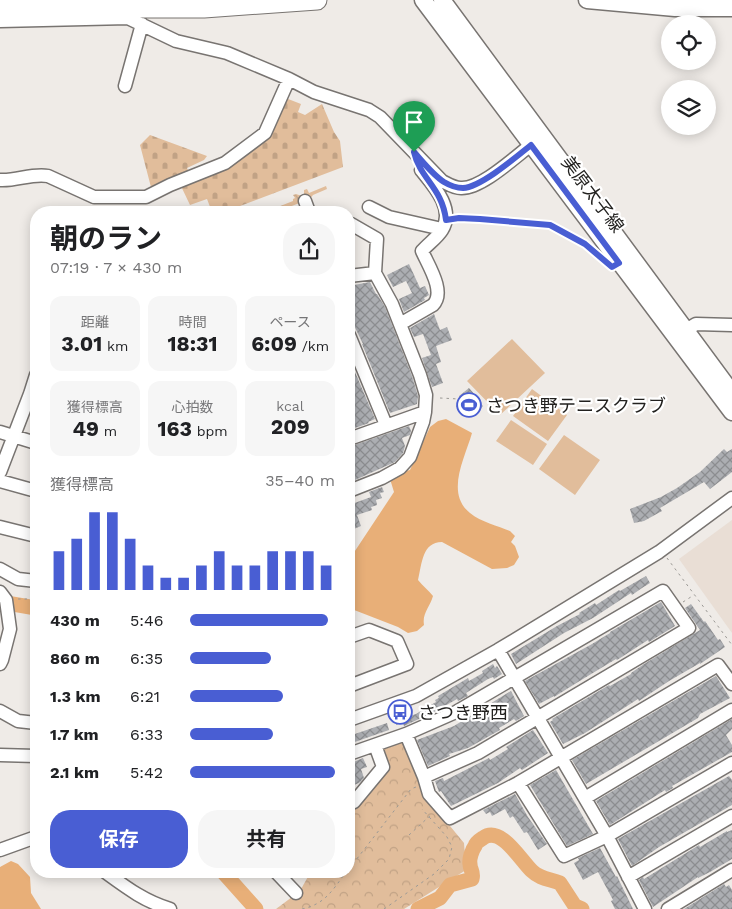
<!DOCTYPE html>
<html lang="ja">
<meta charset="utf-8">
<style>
:root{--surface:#fff;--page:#f6f6f6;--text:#202124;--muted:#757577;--accent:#495ed3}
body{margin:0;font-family:"Work Sans","Noto Sans JP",sans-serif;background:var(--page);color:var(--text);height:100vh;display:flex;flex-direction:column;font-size:19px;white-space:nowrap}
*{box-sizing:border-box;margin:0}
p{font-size:16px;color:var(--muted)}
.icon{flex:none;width:28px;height:28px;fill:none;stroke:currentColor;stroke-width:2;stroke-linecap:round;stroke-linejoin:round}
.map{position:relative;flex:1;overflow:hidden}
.details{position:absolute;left:30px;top:206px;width:325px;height:672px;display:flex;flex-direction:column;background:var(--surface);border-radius:20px;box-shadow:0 2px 12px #0003}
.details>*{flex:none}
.buttons{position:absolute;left:661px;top:15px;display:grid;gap:10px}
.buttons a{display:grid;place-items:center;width:55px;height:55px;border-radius:50%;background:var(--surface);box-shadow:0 2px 12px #0003;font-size:25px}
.pin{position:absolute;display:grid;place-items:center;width:42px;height:42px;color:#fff;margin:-51px -21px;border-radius:50% 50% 50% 0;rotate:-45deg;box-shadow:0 0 5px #0007}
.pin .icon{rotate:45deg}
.round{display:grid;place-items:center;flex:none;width:52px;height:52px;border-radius:20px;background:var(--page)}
.head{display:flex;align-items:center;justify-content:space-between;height:85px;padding:0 20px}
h1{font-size:28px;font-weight:700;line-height:38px}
.stats{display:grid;grid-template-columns:repeat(3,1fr);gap:8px;height:85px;padding:5px 20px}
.stats div{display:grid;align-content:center;border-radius:12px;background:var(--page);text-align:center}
.stats b{font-size:21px;font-weight:700}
.stats small{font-size:14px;font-weight:400}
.stats p{font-size:14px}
.chart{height:140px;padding:10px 20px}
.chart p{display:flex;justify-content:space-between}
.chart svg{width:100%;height:90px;margin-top:5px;stroke:var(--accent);stroke-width:6}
.primary-button{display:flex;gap:10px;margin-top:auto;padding:10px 20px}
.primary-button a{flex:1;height:58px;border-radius:20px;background:var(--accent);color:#fff;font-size:20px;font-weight:700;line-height:58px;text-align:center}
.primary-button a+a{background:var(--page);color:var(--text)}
ul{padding:0 20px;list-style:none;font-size:16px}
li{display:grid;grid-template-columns:80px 60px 1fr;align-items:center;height:38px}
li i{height:12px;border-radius:6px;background:var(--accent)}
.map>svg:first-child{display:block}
.built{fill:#e9ded5}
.cemetery{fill:url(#cemetery-stones)}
.park{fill:url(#park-crowns)}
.garden{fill:#e1bd9b}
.water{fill:#e8af78}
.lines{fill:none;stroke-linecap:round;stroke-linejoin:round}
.river{stroke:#e8af78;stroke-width:15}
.building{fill:url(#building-cross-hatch)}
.minor-casing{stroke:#787471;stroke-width:15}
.major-casing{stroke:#787471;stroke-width:19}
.highway-casing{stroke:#787471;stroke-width:21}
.path{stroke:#9b9995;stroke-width:1;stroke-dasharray:2.5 4;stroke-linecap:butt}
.minor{stroke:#fff;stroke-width:12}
.major{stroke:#fff;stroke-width:16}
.highway{stroke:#fff;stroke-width:19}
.route-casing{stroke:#fff;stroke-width:10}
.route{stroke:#495ed3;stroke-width:6}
.labels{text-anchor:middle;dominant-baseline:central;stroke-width:4.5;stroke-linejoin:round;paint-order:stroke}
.street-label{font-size:18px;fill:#22211f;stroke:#fff}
.poi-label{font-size:18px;fill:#22211f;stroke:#fff;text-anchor:start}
</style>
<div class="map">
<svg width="732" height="909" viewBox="0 0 732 909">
<defs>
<pattern id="cemetery-stones" width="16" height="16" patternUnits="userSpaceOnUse" patternTransform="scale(1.25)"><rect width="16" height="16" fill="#e1bd9b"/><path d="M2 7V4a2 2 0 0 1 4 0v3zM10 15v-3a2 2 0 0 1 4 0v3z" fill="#c1a285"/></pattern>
<pattern id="park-crowns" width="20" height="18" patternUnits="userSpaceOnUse" patternTransform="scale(1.25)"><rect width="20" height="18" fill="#e1bd9b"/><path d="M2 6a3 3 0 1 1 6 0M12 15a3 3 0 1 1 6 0" fill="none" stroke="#c1a285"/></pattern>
<pattern id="building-cross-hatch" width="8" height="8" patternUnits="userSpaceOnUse" patternTransform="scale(1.25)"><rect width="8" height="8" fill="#acaeb2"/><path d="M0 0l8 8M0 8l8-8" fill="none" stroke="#8c8d90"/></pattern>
</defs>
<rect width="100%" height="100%" fill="#efebe7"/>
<!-- built -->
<path class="built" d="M732 520V633L679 559Z"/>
<!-- cemetery -->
<path class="cemetery" d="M283 97 301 104 298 112 305 115 322 104 334 132 340 141 343 167 224 212H212L207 199 190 205 180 184 268 136Z
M150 135 207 156 204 160 187 168 190 174 152 191 140 145Z"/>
<!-- park -->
<path class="park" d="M326 186 327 189 313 195 310 199 276 212H265L293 201V199L295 198 293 195 296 194 302 196 304 194V190L307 189 309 193Z
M404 739 420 786 427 798 464 843 466 870 404 909H276L300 891 310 873 349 872V813L387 768 380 746Z"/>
<!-- garden -->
<path class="garden" d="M512 339 545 373 500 415 467 381Z
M532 389 567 415 548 441 513 416Z
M511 420 547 444 533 465 496 441Z
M564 435 600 460 575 495 539 469Z"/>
<!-- water -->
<path class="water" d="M446 419 472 433C465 458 445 493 470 513 481 522 498 526 510 531L515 536 511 542 515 546 519 557 514 565 507 568 492 569 442 542C422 542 422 564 418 580 423 586 428 590 433 596 430 607 422 613 424 625L417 631 408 633 398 627 349 608V560L394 492 390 479 398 473 410 470 430 427 438 421Z
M11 861 18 864 30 877 31 893 41 909H0V867Z"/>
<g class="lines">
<!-- river -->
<path class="river" d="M0 602 36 608
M223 872 256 909
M418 909 440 898 450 885 472 879C474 872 470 870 470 864 469 859 472 850 475 846 476 842 480 840 483 838 501 825 521 861 532 871 540 879 550 879 560 883L575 906 582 909"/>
</g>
<!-- building -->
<path class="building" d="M409 264 420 288 425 286 429 295 424 298 425 300 404 312 399 299 412 293 406 281 393 287 387 275Z
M370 282 376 294H377L385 307 412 376 418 396 417 404 390 413 362 344H363L349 315 352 314 349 307V286Z
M434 314 440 330 447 327 452 340 436 346 441 362 436 364 443 383 432 387 422 358 431 355 423 334 414 337 410 328Z
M349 358 375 419 368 422 369 423 349 430Z
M469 388 477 397 476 398 483 406 472 417 467 412 464 415 456 406 459 403V396Z
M409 426 411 431 410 435 402 438 405 446 403 453 395 462 355 480 351 469 355 468 349 453V447Z
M724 449 727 452 732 449V472L710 489 704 482 660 508 662 511 644 521 634 523 630 509 661 497 677 488 700 472Z
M382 487 384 492 380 493 382 498 376 500 377 505 371 507 372 510 357 515 361 526 349 531V505L371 497 369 492Z
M646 576 650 583 642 588 632 595 631 593 593 618 564 633 516 664 511 654 557 626 580 614 579 613 595 603 596 605 619 590 620 591Z
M661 602 675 626 649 642 648 640 617 660 616 659 578 682 554 697V696L539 704 525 681 592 644 610 633V632Z
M691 604 704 622 705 621 718 640 720 639 725 647 700 664V663L669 681 639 701 638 699 585 733 563 744 550 722 553 720 552 719 609 685 610 686 631 674V673L644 664 700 630 685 608Z
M493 664 495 668 497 666 502 674 494 679 493 677 488 679 466 693 468 696 458 701 457 699 436 711 404 726 401 719 416 714 436 702 435 700 439 698 438 696 468 678 469 681 483 673 482 671Z
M716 676 730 698 700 714 698 718 586 784 572 760Z
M511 691 524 716 516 721 514 719 499 728 500 730 468 748 449 754 450 756 428 766 417 740 454 726Z
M732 719V729L726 735 732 745V752L672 786 673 788 666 792 665 790 610 825 596 801Z
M387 723 389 730 349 744V736Z
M533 730 548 753 522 770 520 768 498 783 451 806 441 791 439 792 435 781 443 778 444 781 489 758 490 760 508 749 506 747Z
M363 758 367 767 361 769 364 778 359 783 349 787V764Z
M556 770 593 834 567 846 530 785Z
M729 776 732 780V805L659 847 632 866 618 839Z
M515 794 528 817 547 844 538 850 527 832 524 833 513 816 510 818 505 809 492 816 490 812 486 814 483 810Z
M732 830V859L710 872 698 878V877L653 907 639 880 643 877 644 879 699 845 700 847 727 831V832Z
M600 848 616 877 617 876 633 909H615L611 901 613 900 598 872 583 880 574 863 579 860 578 858Z
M724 884 726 887 729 885 732 890V909H684Z"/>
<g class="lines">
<!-- minor casing -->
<g class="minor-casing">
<path id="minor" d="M0 21 128 18 176 41 227 53 289 79 314 92 369 110 380 117 442 181C448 184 454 188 461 188 481 189 515 157 531 145
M125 86 142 24
M0 180C17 181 32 173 48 176L94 197H146L170 185 225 163 265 133 289 79
M305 201 309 212
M369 207 389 217 442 229
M351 224 377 239 375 273
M349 276 375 273 392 304 420 375 426 395 425 412 423 422 410 457 400 468 382 478 349 491
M400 324 433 305C446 292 428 265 422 251 428 244 437 238 442 230 455 209 434 186 421 170
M686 330 696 324 732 325
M349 335 386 425
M0 432 36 443
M349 439 425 412
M0 472 30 394 36 375
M0 481 36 491
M0 527 36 536
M0 569 18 579 36 581
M0 592 6 600 10 629 2 660 0 664
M349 637 369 630 397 641 407 664 349 686
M498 650 607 836 645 909
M0 711 18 721 36 723
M349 720 416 696 498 650 659 552 732 498
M406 734 424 777 429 794 450 818 518 783 718 665 732 684
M349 754 406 734 456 712 663 591 689 628 478 753 424 777
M0 755 36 756
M518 783 564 856 607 836 732 763
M585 798 732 710
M349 804 354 802 383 767 375 745
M0 850 36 837
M105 872C127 888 144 901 170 909
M276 872 296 893
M628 877 732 816
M668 909 732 870"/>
</g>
<!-- major casing -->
<g class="major-casing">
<path id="major" d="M423 0 732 412
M442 0 732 393
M587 0 675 8H732"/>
</g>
<!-- highway casing -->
<g class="highway-casing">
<path id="highway" d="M0 8H204L317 0"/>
</g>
<!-- path -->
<path class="path" d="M457 218 550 225 585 244 597 254
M440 398 459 399
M667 558 732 645
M18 599H36
M683 602 694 595
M394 717 397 725
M409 835 432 814
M349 869 411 789 416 787
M302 909C325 904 332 891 346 872
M384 909 434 874 449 859 452 847 447 837 422 809"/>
<!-- minor -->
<use href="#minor" class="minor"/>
<!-- major -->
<use href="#major" class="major"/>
<!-- highway -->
<use href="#highway" class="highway"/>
</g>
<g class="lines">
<!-- route casing -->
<g class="route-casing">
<path id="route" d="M531 145 619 263 612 267 585 244 550 225 480 219 459 218 446 220C442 187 420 179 414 152 423 162 433 175 444 182 449 185 457 188 463 188 481 187 516 157 531 145Z"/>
</g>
<!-- route -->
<use href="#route" class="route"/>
</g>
<!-- icons -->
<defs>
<g id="stadium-ring" transform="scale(1.25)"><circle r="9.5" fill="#fff" stroke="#495ed3" stroke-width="1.5"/><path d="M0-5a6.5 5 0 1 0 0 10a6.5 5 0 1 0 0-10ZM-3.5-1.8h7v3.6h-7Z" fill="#495ed3"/></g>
<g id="bus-ring" transform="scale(1.25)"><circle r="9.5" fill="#fff" stroke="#495ed3" stroke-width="1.5"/><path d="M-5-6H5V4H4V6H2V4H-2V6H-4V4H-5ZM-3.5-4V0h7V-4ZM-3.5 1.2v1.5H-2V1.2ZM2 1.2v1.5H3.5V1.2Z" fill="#495ed3"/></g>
</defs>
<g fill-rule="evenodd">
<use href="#stadium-ring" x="469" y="405"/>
<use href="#bus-ring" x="400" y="712"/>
</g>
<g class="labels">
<!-- street labels -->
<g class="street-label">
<text transform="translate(593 194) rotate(53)">美原太子線</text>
</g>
<!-- poi labels -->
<g class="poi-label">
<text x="486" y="405">さつき野テニスクラブ</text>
<text x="418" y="712">さつき野西</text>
</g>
</g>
</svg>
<div class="buttons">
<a><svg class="icon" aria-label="locate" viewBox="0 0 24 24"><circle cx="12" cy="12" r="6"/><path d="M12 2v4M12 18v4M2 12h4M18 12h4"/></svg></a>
<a><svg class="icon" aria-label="layers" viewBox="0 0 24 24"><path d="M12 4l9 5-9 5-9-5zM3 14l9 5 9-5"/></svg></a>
</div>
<div class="pin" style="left:414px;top:152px;background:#1e9e55"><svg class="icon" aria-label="arrive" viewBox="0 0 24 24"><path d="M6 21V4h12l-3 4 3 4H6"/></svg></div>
<section class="details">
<div class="head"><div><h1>朝のラン</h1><p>07:19 · 7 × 430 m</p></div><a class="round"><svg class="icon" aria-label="share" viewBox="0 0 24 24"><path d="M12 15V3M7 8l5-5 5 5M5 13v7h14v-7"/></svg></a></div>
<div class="stats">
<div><p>距離</p><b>3.01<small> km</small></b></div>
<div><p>時間</p><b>18:31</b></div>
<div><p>ペース</p><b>6:09<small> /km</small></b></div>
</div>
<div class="stats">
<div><p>獲得標高</p><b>49<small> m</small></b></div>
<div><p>心拍数</p><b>163<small> bpm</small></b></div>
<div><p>kcal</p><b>209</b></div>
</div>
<div class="chart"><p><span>獲得標高</span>35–40 m</p>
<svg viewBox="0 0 160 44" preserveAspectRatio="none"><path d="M5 44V25M15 44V19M25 44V6M35 44V6M45 44V19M55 44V32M65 44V38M75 44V38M85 44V32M95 44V25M105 44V32M115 44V32M125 44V25M135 44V25M145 44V25M155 44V32"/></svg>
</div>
<ul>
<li><b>430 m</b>5:46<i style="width:95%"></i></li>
<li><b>860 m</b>6:35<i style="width:56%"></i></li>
<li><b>1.3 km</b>6:21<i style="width:64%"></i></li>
<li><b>1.7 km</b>6:33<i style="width:57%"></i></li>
<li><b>2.1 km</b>5:42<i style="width:100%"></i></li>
</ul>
<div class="primary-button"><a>保存</a><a>共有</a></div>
</section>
</div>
